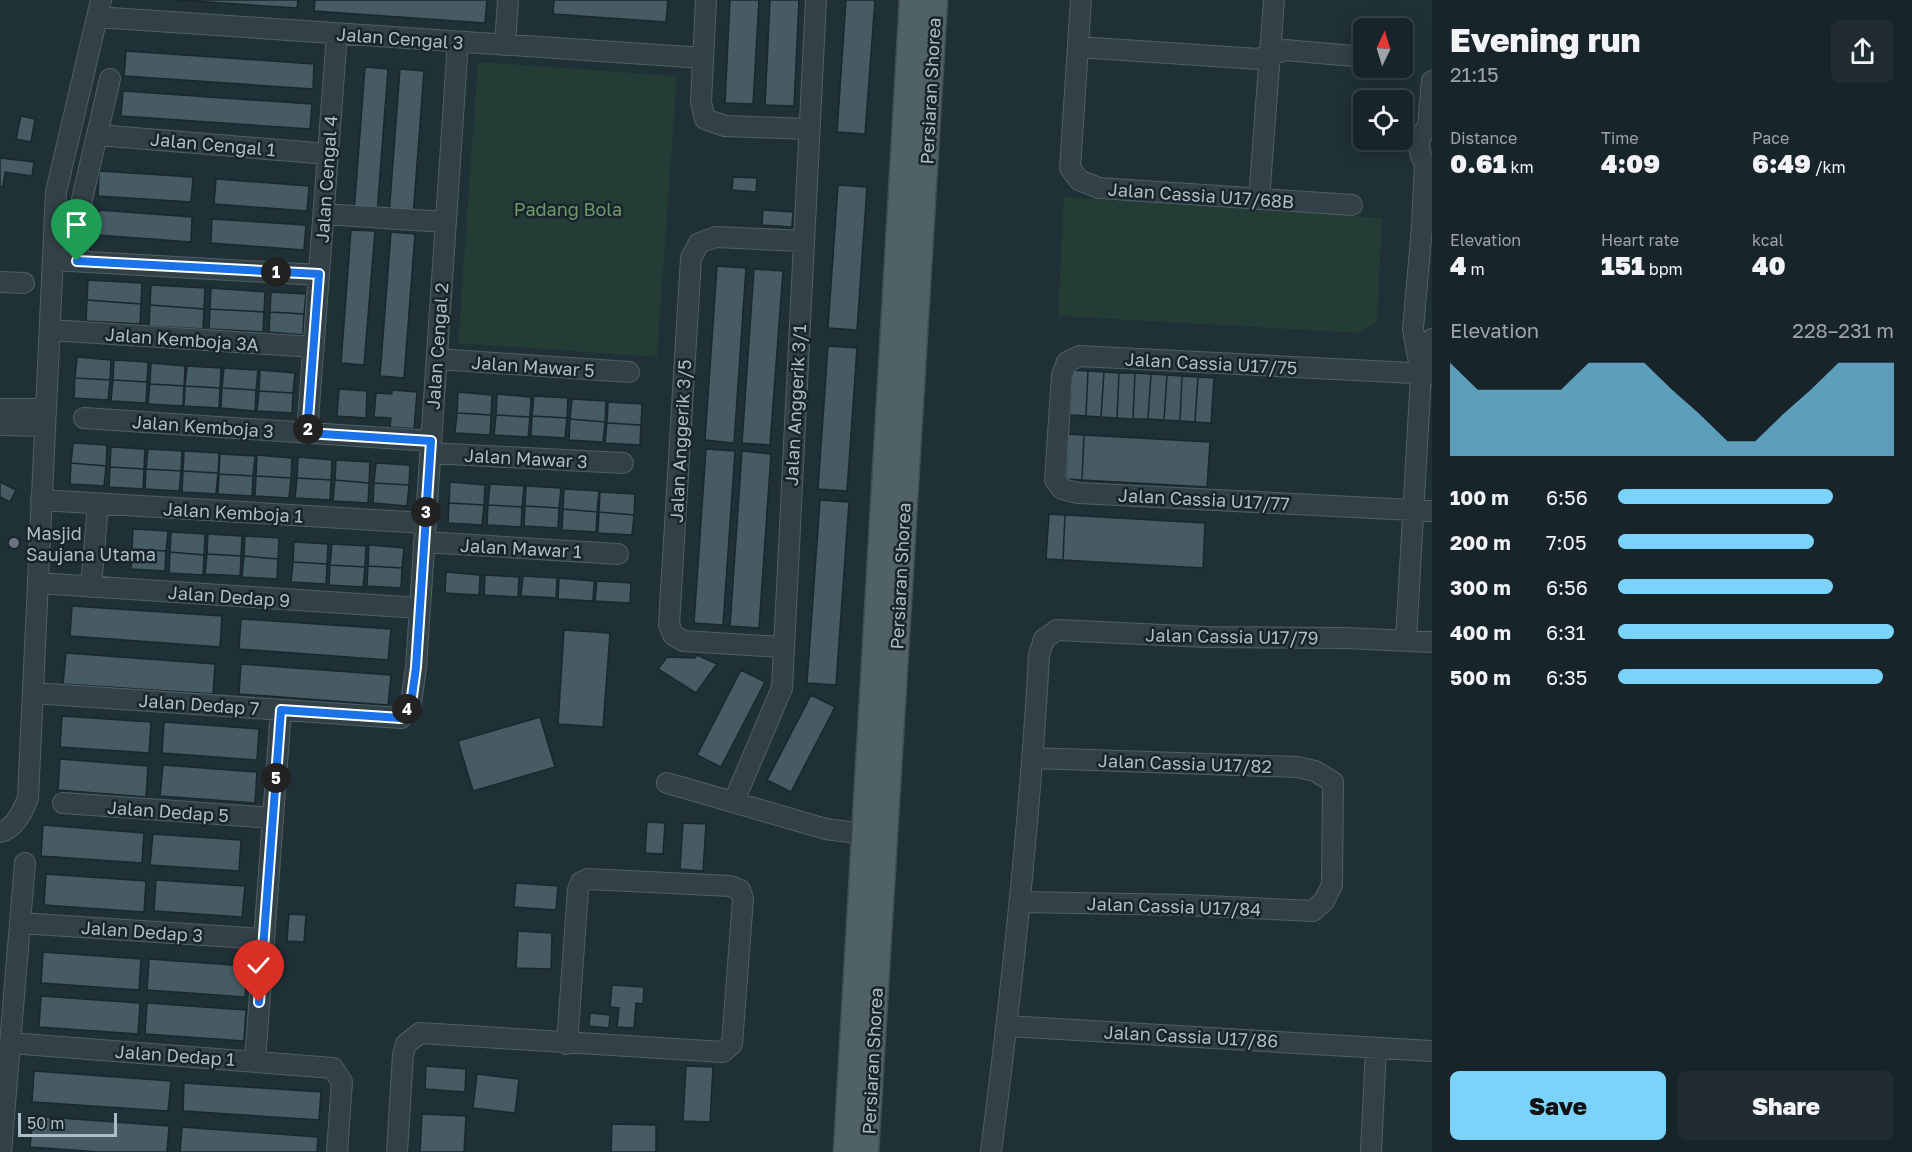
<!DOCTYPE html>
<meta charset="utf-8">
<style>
:root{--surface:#172429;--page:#202c31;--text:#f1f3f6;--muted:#9ea4a8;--line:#364146;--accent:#7bd2fb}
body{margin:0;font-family:"Golos Text",sans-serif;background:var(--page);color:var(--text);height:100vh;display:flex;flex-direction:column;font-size:22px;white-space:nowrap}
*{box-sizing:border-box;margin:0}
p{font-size:20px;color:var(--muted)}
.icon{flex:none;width:33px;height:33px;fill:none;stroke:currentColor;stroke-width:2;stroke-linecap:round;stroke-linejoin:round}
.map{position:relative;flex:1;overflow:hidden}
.drawer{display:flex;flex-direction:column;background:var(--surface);width:480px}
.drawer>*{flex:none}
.needle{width:39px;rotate:4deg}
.fabs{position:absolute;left:1353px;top:18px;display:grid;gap:12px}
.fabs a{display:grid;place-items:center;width:60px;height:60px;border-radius:9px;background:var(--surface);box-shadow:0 3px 15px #0003,0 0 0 2px var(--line);font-size:30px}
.scale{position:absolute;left:18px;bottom:15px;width:99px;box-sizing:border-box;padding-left:6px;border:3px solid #acbdc5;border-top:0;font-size:16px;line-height:21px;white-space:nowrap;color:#acbdc5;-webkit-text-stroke:4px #18262c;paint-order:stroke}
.pin{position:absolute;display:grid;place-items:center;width:51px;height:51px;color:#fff;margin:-62px -26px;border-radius:50% 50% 50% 0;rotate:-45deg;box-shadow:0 0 6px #0007}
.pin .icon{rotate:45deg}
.km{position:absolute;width:30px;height:30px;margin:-15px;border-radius:50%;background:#222;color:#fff;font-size:16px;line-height:30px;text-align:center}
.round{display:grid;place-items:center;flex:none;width:63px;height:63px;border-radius:9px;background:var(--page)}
.headline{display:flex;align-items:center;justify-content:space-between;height:102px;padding:0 18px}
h1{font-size:33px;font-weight:800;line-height:45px}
.metrics{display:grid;grid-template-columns:repeat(3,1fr);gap:9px;height:102px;padding:6px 18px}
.metrics div{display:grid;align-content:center}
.metrics b{font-size:26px;font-weight:800}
.metrics small{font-size:16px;font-weight:400}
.metrics p{font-size:16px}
.chart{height:168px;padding:12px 18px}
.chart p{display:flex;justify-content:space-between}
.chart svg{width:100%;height:108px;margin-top:6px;fill:var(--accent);opacity:.7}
.primary-button{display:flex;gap:12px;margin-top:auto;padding:12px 18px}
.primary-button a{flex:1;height:69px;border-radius:9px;background:var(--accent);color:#111;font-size:24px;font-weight:800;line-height:69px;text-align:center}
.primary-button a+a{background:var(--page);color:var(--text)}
ul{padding:0 18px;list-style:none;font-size:20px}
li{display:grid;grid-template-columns:96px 72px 1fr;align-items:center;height:45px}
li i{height:15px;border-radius:8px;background:var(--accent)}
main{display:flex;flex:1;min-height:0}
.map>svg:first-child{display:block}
.green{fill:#243c36}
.building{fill:#475b63;stroke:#1a282e;stroke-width:1.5}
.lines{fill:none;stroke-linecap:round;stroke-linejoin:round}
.minor-casing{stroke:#505f66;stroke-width:22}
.major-casing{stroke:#3f4d54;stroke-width:27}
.minor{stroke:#324148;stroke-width:20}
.major{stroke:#506168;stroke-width:24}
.route-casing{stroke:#fff;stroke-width:12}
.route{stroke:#1a73e8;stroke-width:8}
.worship-dot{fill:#6b7280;stroke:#18262c;stroke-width:2}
.labels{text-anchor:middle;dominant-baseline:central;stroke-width:5;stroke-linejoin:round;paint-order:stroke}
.street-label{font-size:18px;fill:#acbdc5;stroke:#18262c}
.park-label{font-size:18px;fill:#6f9a6b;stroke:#18262c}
.poi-label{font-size:18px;fill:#acbdc5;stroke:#18262c;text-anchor:start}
</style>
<main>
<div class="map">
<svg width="1432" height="1152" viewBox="0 0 1432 1152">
<rect width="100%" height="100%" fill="#1f3037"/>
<!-- green -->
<path class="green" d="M478 62 677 76 657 357 458 343Z
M1064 197 1382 218 1377 322 1359 333 1058 316Z"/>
<!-- building -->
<path class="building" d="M177 0H298L297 8Z
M315 0H487L485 23 314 11Z
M554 0H668L666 22 553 14Z
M730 0H759L753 104 725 103Z
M770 0H799L794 106 765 105Z
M846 0H875L865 134 837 132Z
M126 51 314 64 313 89 124 76Z
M365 67 388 69 377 214 354 213Z
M400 69 424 71 413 217 389 215Z
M123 91 312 104 310 129 121 116Z
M21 116 35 119 31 142 16 139Z
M0 158 34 162 32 176 5 172 3 187H0Z
M99 171 193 177 191 202 98 196Z
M733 177 757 178 756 192 732 190Z
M216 179 309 186 307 211 214 204Z
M838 185 867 187 857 330 828 328Z
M99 210 192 217 191 242 97 235Z
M763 210 793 212 792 227 762 225Z
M212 219 306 225 304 250 211 243Z
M351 230 375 231 364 365 341 363Z
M391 232 415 234 404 378 380 376Z
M717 266 746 268 734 443 705 440Z
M754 269 783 271 770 445 742 443Z
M88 280 142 283 141 304 87 300Z
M151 285 205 288 204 309 150 305Z
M211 288 265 292 264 312 210 309Z
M271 292 306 294 304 314 270 312Z
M87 300 141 304 140 324 86 321Z
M150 305 204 309 203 329 149 326Z
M210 309 264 312 263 332 209 329Z
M270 312 304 314 303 335 269 332Z
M828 346 857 348 847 491 818 489Z
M77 357 111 360 110 380 75 378Z
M114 360 148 362 147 382 113 380Z
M151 363 185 366 184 386 150 384Z
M187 366 221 368 220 388 185 386Z
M224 368 258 370 256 390 222 388Z
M260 370 295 373 293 393 259 391Z
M1072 370 1088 371 1086 416 1070 415Z
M1088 371 1104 372 1101 417 1086 416Z
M1104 372 1119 373 1117 418 1101 417Z
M1119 373H1135L1133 419 1117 418Z
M1135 373 1151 374 1148 419H1133Z
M1151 374 1167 375 1164 420 1148 419Z
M1167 375 1182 376 1180 421 1164 420Z
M1182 376 1198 377 1195 422 1180 421Z
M1198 377 1214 378 1211 423 1195 422Z
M75 378 110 380 108 400 74 398Z
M113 380 147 382 146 403 111 401Z
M150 384 184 386 183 406 148 404Z
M185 386 220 388 219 408 184 406Z
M222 388 256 390 255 411 221 408Z
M339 389 367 391 366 418 337 416Z
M392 390 417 392 414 429 390 427 391 418 374 417 376 393 392 394Z
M259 391 293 393 292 413 257 411Z
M458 392 492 395 491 415 457 413Z
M497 394 531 397 530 417 496 415Z
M534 396 568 398 567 418 532 416Z
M572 399 606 401 605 422 570 419Z
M608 402 642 404 641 425 607 423Z
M457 413 491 415 490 435 455 433Z
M496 415 530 417 528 437 494 435Z
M532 416 567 418 565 438 531 436Z
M570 419 605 422 603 442 569 440Z
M607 423 641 425 640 445 605 443Z
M1068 434 1084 435 1082 480 1066 479Z
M1084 435 1210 442 1207 487 1082 480Z
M73 443 107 445 106 466 71 463Z
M111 447 145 449 144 469 110 467Z
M148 449 182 451 181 471 146 469Z
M706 449 735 451 723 625 694 623Z
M184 451 219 453 218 473 183 471Z
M742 451 771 454 759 628 730 626Z
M220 454 255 456 253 476 219 474Z
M257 455 292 458 291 478 256 476Z
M298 457 332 460 331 480 297 478Z
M336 460 370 462 369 483 335 480Z
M71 463 106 466 104 486 70 484Z
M376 463 410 465 409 485 374 483Z
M110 467 144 469 143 489 109 487Z
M146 469 181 471 179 491 145 489Z
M183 471 218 473 216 494 182 492Z
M219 474 253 476 252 496 218 494Z
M256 476 291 478 289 498 255 496Z
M297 478 331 480 330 500 295 498Z
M335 480 369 483 368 503 333 501Z
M0 482 16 490 10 502 0 497Z
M450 482 485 485 484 505 449 503Z
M374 483 409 485 407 506 373 503Z
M490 484 524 486 522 507 488 505Z
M526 486 561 488 559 508 525 506Z
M564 489 599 491 597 512 563 509Z
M600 492 635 494 634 515 599 512Z
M820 500 849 502 836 685 807 683Z
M449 503 484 505 482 525 448 523Z
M488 505 522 507 521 527 487 525Z
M525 506 559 508 558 528 524 526Z
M563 509 597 512 596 532 562 530Z
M599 512 634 515 632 535 598 533Z
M1049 514 1065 515 1063 560 1046 559Z
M1065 515 1205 523 1203 568 1063 560Z
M133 529 168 531 166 551 132 549Z
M171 532 205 534 204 555 170 552Z
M208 534 242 536 241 556 207 554Z
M245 536 279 538 278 559 244 556Z
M294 542 328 544 327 564 293 562Z
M332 544 366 546 365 567 330 565Z
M369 545 404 548 402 568 368 566Z
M132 549 166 551 165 571 131 569Z
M170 552 204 555 203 575 169 573Z
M207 554 241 556 240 576 205 574Z
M244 556 278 559 277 579 242 577Z
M293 562 327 564 326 584 291 582Z
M330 565 365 567 363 587 329 585Z
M368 566 402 568 401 588 367 586Z
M446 572 480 575 479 595 445 593Z
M485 575 519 577 518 597 484 595Z
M523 576 557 578 556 598 521 596Z
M559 578 594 581 593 601 558 599Z
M597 581 631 583 630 603 595 601Z
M72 606 222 616 220 647 70 636Z
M241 619 391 629 388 660 239 649Z
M564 630 610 633 603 727 558 724Z
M66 653 215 664 213 694 63 684Z
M697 655 717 664 696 693 658 669 667 657 695 658Z
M241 664 391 675 388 705 239 694Z
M741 670 765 682 721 767 697 755Z
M811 695 835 707 791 792 767 780Z
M62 716 151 722 149 753 60 747Z
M540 717 555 767 473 791 458 741Z
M164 722 259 729 257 760 162 753Z
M60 759 148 766 146 797 58 790Z
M163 765 257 772 255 803 160 796Z
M647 822 665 823 663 854 645 853Z
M683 823 706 824 703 871 680 869Z
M43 825 144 833 142 863 41 856Z
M153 834 241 840 239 871 150 865Z
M46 874 146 881 144 912 44 905Z
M156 880 245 886 242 917 154 911Z
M516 883 558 886 556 910 514 907Z
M289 914 306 915 304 942 287 941Z
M518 931 552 933 551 969 516 968Z
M43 952 141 959 139 990 41 983Z
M149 959 247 966 245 997 147 990Z
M612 985 644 987 643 1004 636 1003 634 1028 617 1027 619 1008 610 1007Z
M41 996 140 1003 138 1034 39 1027Z
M147 1003 246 1010 244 1041 145 1034Z
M590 1013 610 1015 609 1028 589 1026Z
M426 1066 466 1069 465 1092 425 1089Z
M686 1066 713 1067 710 1122 683 1121Z
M34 1071 171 1081 168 1111 32 1102Z
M477 1074 519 1079 515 1113 473 1108Z
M184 1083 321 1092 319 1120 183 1111Z
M422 1114 466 1116 464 1152H420Z
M33 1116 169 1126 167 1152H100L30 1147Z
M612 1124 656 1125V1152H611Z
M182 1127 318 1137 317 1152H180Z"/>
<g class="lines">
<!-- minor casing -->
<g class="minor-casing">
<path id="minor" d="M706 0 701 102 705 119 725 126 809 129
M1081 0 1070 168 1079 180 1099 188 1352 205
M97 17 703 58
M505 45 508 0
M1078 47 1258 59 1285 50 1364 57
M1432 124C1414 135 1416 157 1432 169
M1428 126 1432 81
M98 135 328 154
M1259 199 1274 0
M324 214 446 222
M53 260 319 275
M77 261 82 199 110 79
M0 282 24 283
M50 330 314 347
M437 359 629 372
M1422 371 1432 339
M1432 374 1080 356 1067 362 1062 375 1055 480 1062 489 1078 493 1432 511
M0 409H45
M84 418 431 441
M0 425 44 426
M307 433 337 34
M430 453 623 463
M41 500 425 523
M424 542 618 554
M38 583 420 608
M91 587 98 504
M1406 640 1421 374 1413 329 1422 227 1425 163
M782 647 684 641 673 635 669 624 691 258 699 243 716 237 803 241
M33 693 401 718 411 704 416 667 458 42
M667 783 826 829 864 834
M734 801 782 688 816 0
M63 803 273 818
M0 832C15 829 23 811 28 798L56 192 101 0
M1020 902 1186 905 1313 911 1324 901 1332 885 1333 782 1315 771 1297 767 1033 758
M20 923 264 939
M1007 1026 1432 1051
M10 1043 333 1068 342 1082 337 1152
M255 1061 281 710
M1 1152 25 863
M397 1152 403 1055 406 1044 420 1033 723 1052 732 1044 743 899 740 890 730 886 588 879 581 882 578 890 567 1044
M991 1152C1012 987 1030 822 1039 655L1044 639 1057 630 1206 637 1345 638 1432 642
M1371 1152 1376 1048"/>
</g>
<!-- major casing -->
<g class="major-casing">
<path id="major" d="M846 1152 912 0
M866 1152 935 0"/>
</g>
<!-- minor -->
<use href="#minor" class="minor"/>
<!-- major -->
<use href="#major" class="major"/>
</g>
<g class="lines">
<!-- route casing -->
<g class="route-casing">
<path id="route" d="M77 261 319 274 307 433 431 441 416 667 411 704 401 718 281 710 259 1002"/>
</g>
<!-- route -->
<use href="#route" class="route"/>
</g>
<!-- markers -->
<circle class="worship-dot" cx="14" cy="543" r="6"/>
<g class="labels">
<!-- street labels -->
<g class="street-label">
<text transform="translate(400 38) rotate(4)">Jalan Cengal 3</text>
<text transform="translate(930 91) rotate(-87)">Persiaran Shorea</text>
<text transform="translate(213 144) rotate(5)">Jalan Cengal 1</text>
<text transform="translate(326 179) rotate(-86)">Jalan Cengal 4</text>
<text transform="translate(1201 195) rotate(4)">Jalan Cassia U17/68B</text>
<text transform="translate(182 339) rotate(4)">Jalan Kemboja 3A</text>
<text transform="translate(437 346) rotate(-86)">Jalan Cengal 2</text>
<text transform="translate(1211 363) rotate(3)">Jalan Cassia U17/75</text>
<text transform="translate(533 366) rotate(4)">Jalan Mawar 5</text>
<text transform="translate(795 405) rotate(-87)">Jalan Anggerik 3/1</text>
<text transform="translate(203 426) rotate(4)">Jalan Kemboja 3</text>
<text transform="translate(680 441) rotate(-87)">Jalan Anggerik 3/5</text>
<text transform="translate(526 458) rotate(3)">Jalan Mawar 3</text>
<text transform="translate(1204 499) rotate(3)">Jalan Cassia U17/77</text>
<text transform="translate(233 512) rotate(3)">Jalan Kemboja 1</text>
<text transform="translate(521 548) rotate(3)">Jalan Mawar 1</text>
<text transform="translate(900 576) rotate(-87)">Persiaran Shorea</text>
<text transform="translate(229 596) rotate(4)">Jalan Dedap 9</text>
<text transform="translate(1232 636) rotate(1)">Jalan Cassia U17/79</text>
<text transform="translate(199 704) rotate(4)">Jalan Dedap 7</text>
<text transform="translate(1185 763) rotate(2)">Jalan Cassia U17/82</text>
<text transform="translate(168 811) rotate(4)">Jalan Dedap 5</text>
<text transform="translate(1174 906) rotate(2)">Jalan Cassia U17/84</text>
<text transform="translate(142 931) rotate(4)">Jalan Dedap 3</text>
<text transform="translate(1191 1036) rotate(3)">Jalan Cassia U17/86</text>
<text transform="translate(175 1055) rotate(4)">Jalan Dedap 1</text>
<text transform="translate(872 1061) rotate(-87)">Persiaran Shorea</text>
</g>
<!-- park labels -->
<g class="park-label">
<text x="568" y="209">Padang Bola</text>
</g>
<!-- poi labels -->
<g class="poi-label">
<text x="26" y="533">Masjid<tspan x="26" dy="21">Saujana Utama</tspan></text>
</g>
</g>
</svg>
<div class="fabs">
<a><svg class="needle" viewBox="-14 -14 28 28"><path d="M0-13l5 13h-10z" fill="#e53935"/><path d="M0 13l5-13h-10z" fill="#9ea4a8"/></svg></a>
<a><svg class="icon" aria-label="locate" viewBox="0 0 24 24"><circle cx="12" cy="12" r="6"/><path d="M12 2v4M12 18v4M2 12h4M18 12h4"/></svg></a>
</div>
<div class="scale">50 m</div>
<div class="pin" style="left:77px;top:261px;background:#1e9e55"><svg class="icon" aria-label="arrive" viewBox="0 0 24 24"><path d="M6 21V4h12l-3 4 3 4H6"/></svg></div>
<div class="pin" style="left:259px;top:1002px;background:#d93025"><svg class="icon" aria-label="check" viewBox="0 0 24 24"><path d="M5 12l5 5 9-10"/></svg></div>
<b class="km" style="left:276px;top:272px">1</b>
<b class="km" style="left:308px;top:429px">2</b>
<b class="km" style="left:426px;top:512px">3</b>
<b class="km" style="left:407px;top:709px">4</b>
<b class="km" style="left:276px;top:778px">5</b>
</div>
<section class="drawer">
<div class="headline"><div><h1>Evening run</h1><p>21:15</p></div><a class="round"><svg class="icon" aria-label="share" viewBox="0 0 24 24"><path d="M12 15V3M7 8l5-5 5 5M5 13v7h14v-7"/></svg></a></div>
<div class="metrics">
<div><p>Distance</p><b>0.61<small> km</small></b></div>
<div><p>Time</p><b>4:09</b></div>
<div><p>Pace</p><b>6:49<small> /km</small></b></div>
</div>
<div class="metrics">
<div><p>Elevation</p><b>4<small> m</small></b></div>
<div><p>Heart rate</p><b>151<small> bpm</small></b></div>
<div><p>kcal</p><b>40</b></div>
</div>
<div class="chart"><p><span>Elevation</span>228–231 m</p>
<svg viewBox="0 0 160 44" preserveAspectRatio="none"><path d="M0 44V6L10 17L20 17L30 17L40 17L50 6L60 6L70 6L80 17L90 27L100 38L110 38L120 27L130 17L140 6L150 6L160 6V44z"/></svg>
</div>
<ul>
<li><b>100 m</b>6:56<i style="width:78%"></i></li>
<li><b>200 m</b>7:05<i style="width:71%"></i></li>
<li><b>300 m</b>6:56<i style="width:78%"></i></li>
<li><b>400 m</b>6:31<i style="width:100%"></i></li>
<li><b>500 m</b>6:35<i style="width:96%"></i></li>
</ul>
<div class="primary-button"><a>Save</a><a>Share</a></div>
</section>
</main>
